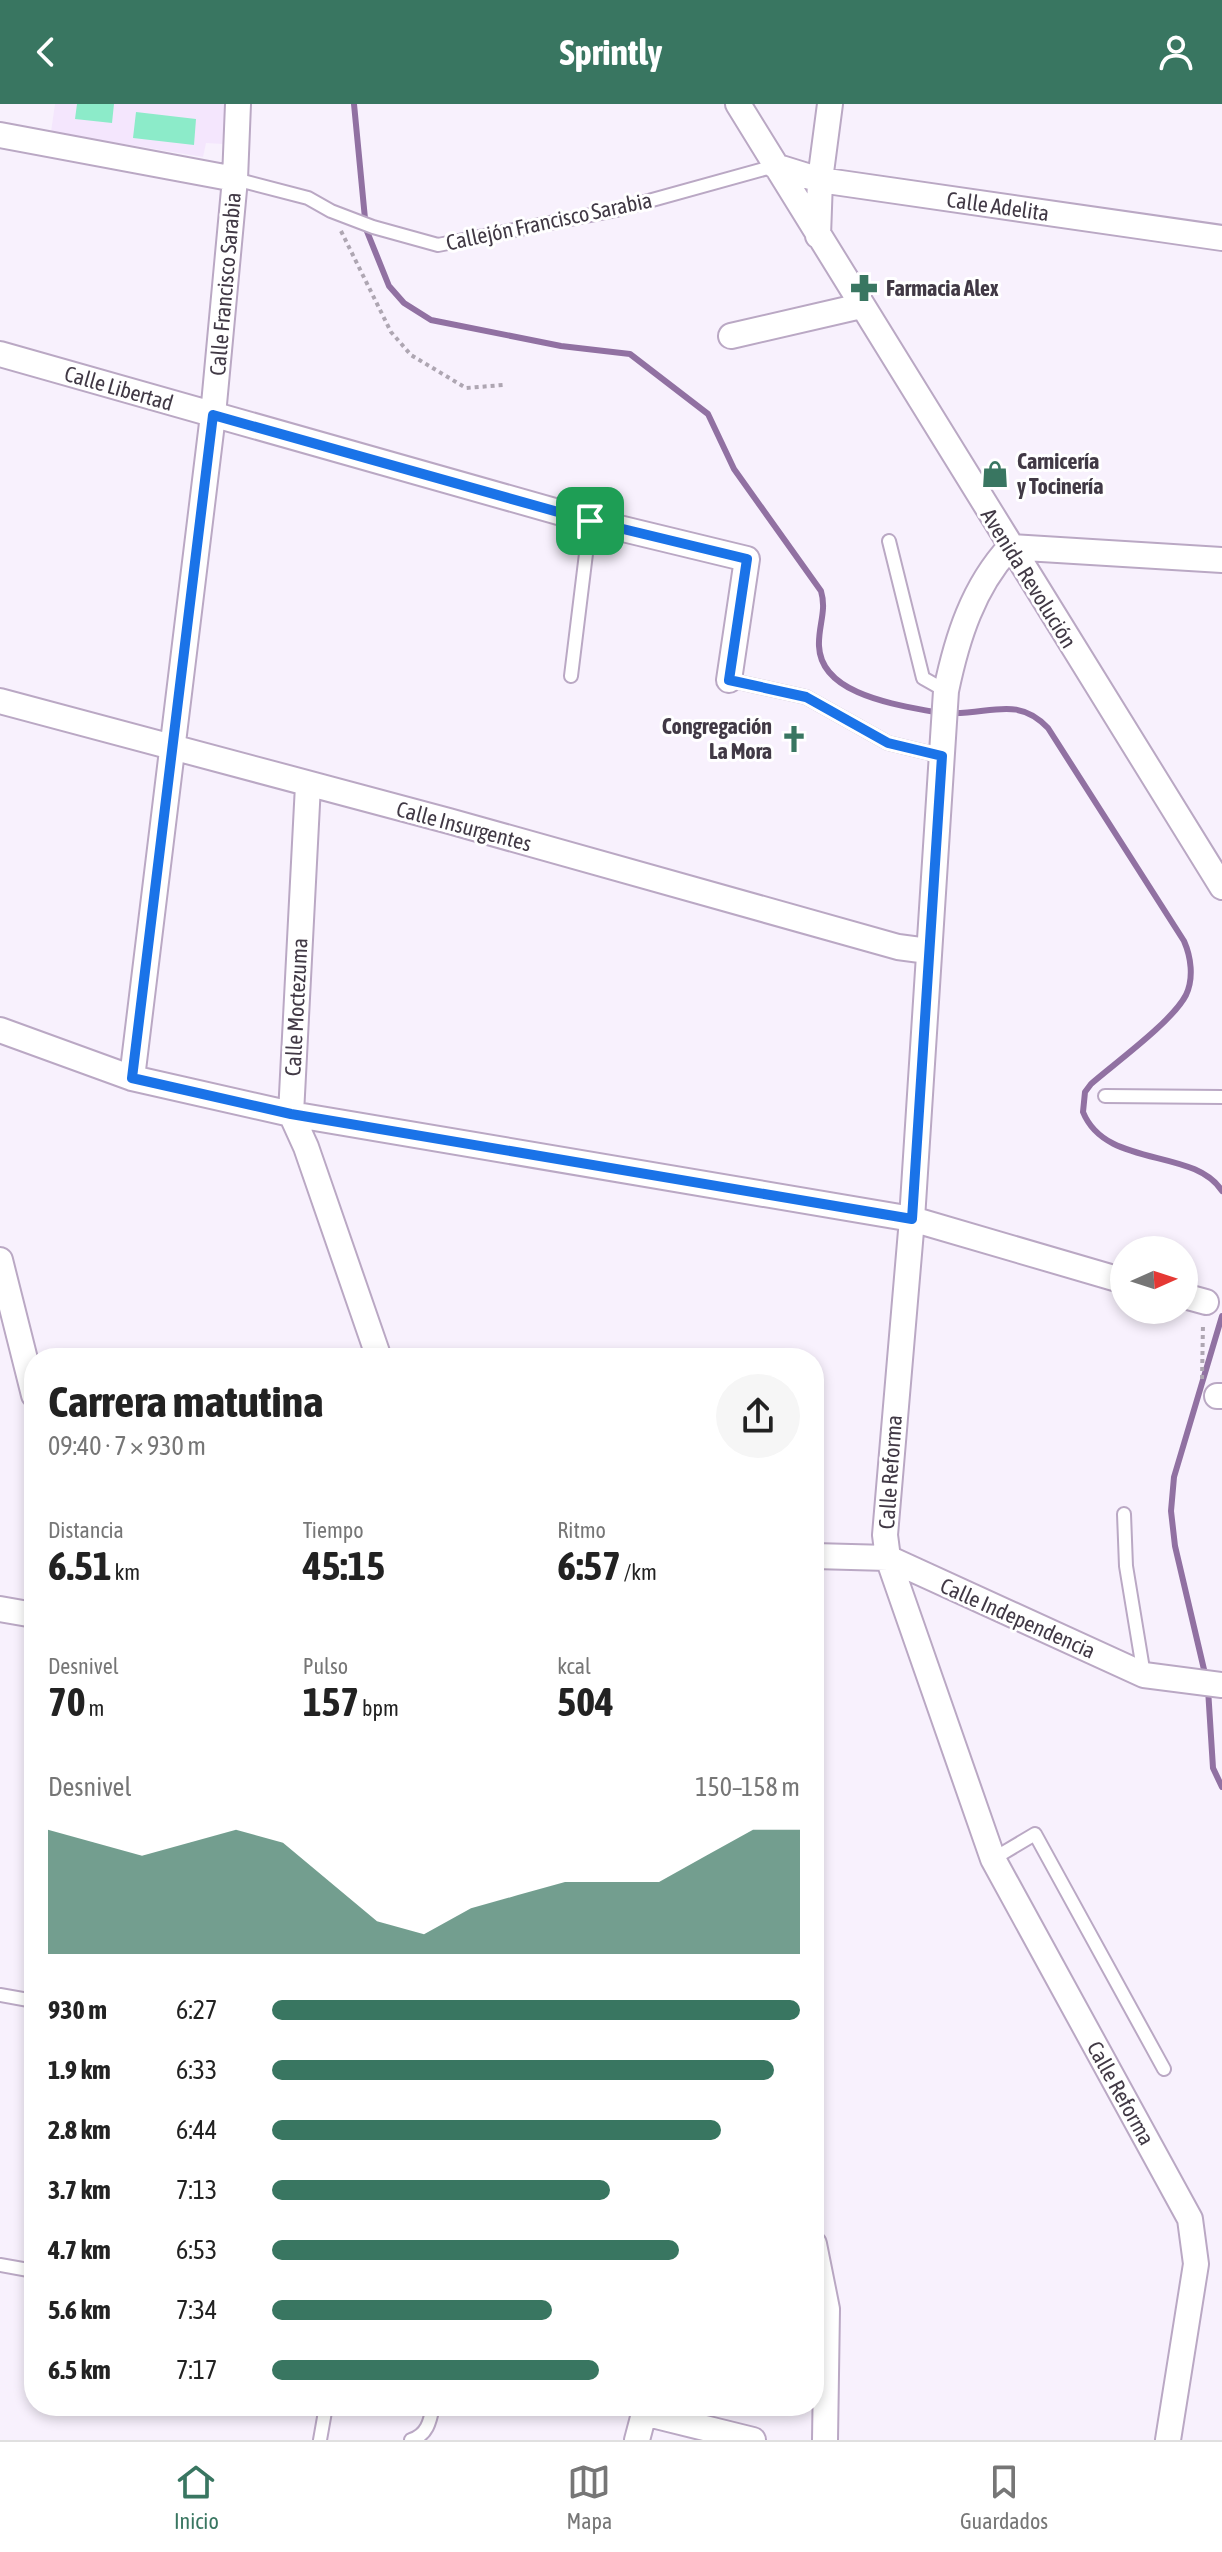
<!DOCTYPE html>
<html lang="es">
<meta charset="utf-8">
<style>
:root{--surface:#fff;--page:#f6f6f6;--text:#222;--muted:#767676;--line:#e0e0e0;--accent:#397661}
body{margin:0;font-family:"Asap Condensed",sans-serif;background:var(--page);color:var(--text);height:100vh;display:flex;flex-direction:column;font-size:30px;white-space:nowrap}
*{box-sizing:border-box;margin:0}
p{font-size:26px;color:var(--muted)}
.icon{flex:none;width:44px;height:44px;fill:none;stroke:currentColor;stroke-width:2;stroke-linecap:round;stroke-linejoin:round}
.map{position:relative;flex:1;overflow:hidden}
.sheet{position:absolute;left:24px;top:1244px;width:800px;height:1068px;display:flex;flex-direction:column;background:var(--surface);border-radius:32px;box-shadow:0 4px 12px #0003}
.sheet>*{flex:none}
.needle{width:52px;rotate:87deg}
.tools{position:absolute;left:1110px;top:1132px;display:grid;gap:16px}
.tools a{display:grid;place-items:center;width:88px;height:88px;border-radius:50%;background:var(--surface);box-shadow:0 4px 12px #0003;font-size:40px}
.pin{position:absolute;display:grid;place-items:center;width:68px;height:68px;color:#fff;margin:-34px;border-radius:16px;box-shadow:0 4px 12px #0006}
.round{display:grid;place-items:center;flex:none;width:84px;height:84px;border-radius:42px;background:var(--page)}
.headline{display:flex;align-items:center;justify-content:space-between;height:136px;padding:0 24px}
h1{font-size:44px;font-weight:700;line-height:60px}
.metrics{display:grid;grid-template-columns:repeat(3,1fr);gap:12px;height:136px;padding:8px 24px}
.metrics div{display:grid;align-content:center}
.metrics b{font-size:40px;font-weight:700}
.metrics small{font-size:22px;font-weight:400}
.metrics p{font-size:22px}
.chart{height:224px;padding:16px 24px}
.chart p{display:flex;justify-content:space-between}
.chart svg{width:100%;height:144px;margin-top:8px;fill:var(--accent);opacity:.7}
ul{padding:0 24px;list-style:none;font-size:26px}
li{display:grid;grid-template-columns:128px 96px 1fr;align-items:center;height:60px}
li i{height:20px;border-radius:10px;background:var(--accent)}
header{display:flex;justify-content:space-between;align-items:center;height:104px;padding:0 24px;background:var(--accent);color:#fff;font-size:36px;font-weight:700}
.tab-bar{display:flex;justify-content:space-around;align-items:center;height:112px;border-top:2px solid var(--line);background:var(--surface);font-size:22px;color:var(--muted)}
.tab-bar a{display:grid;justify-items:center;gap:4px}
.tab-bar .on{color:var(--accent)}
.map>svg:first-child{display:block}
.built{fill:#f4e6fd}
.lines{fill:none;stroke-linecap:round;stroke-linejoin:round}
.stream{stroke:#9171a2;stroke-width:6}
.building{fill:#8cebc9}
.lane-casing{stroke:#baa8c4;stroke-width:16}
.street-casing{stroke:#baa8c4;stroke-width:28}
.path{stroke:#aea6b2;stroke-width:4;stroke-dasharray:4 4;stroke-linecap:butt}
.lane{stroke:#fff;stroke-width:12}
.street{stroke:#fff;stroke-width:24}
.route-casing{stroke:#fff;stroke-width:16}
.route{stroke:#1a73e8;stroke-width:10}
.labels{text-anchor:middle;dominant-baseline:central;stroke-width:6;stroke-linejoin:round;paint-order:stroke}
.street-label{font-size:22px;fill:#413945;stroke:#fff}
.poi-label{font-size:22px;font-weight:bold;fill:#413945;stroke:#fff;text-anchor:start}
</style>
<header><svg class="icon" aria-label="back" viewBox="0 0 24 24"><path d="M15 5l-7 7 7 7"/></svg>Sprintly<svg class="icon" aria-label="person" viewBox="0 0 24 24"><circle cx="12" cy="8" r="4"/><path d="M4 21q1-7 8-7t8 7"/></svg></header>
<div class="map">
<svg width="1222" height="2336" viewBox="0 0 1222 2336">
<rect width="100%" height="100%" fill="#f8f1fd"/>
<!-- built -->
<path class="built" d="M55 0H226L223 40 206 39 203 53 51 28Z"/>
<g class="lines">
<!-- stream -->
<path class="stream" d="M354 0 366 125 389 182 404 199 431 216 561 242 630 250 708 310 734 365 821 487C827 507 818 522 819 542 821 592 900 601 939 609
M950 609C989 611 1017 591 1048 624L1184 837C1191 853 1194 874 1186 891 1172 918 1115 959 1091 980L1085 988 1083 1008C1106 1065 1194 1043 1222 1087
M1206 1574 1175 1442 1171 1407 1174 1373 1222 1212
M1208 1585 1213 1664 1222 1683"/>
</g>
<!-- building -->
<path class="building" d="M77 0H114L112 19 75 15Z
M136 8 196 15 194 41 133 34Z"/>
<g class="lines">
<!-- lane casing -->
<g class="lane-casing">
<path id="lane" d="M235 75 308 94 331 107 373 123 438 141 616 106 775 62
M889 437 923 574 946 587
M571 572 590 417
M729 576 806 593 888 639 942 652
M1105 992 1222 993
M1124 1410 1126 1462 1144 1571
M993 1755 1035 1730 1164 1965
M0 1891 34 1897
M0 2161 34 2167
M320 2336 326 2302
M411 2336C427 2331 430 2318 433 2302"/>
</g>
<!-- street casing -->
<g class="street-casing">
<path id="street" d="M738 0 1222 783
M0 31 235 75
M775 62 820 76 1222 134
M818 132 820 76 830 0
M731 232 861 202
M0 250 590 417 747 455 729 576
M1010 443C973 483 957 534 946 587L912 1115 885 1431 888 1454 993 1755 1190 2115 1196 2160 1168 2336
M1010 443 1222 456
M0 597 449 717 898 843 928 847
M308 681 291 1010 306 1043 379 1254
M0 926 132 974 291 1010 912 1115 1124 1177
M132 974 213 311 235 75 238 0
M0 1156 34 1291
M1184 1192 1206 1198
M1217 1292H1222
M814 1452 888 1454 1144 1571 1222 1581
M0 1505 34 1511
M814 2140 827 2205 825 2336
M644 2309 753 2336
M637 2336 646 2302"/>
</g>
<!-- path -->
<path class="path" d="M341 127 391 228 411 251 466 284 503 281
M1202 1275 1203 1220"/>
<!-- lane -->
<use href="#lane" class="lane"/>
<!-- street -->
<use href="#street" class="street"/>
</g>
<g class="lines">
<!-- route casing -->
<g class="route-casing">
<path id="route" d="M213 311 590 417 747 455 729 576 806 593 888 639 942 652 912 1115 291 1010 132 974Z"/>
</g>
<!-- route -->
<use href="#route" class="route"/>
</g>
<!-- icons -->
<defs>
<g id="pharmacy-bare" transform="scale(2.16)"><path d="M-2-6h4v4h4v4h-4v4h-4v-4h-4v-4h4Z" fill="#397661" stroke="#fff" stroke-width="2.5" paint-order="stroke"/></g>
<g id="shop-bare" transform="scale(2.16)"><path d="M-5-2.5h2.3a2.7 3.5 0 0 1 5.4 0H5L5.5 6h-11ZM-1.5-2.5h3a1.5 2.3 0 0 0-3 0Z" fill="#397661" stroke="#fff" stroke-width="2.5" paint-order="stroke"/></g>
<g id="church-bare" transform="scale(2.16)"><path d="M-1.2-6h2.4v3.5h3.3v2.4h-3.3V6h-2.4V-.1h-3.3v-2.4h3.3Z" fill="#397661" stroke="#fff" stroke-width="2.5" paint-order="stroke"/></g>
</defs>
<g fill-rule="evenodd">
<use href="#pharmacy-bare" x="864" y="184"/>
<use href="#shop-bare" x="995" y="370"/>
<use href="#church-bare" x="794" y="635"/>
</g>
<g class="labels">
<!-- street labels -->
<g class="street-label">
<text transform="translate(998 102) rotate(8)">Calle Adelita</text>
<text transform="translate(549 117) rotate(-12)">Callejón Francisco Sarabia</text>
<text transform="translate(225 180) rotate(-85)">Calle Francisco Sarabia</text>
<text transform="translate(119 284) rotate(16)">Calle Libertad</text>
<text transform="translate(1029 474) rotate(58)">Avenida Revolución</text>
<text transform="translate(464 722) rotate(15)">Calle Insurgentes</text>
<text transform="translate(296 903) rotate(-87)">Calle Moctezuma</text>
<text transform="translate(890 1368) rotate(-86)">Calle Reforma</text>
<text transform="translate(1018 1514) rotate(24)">Calle Independencia</text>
<text transform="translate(1121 1989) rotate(61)">Calle Reforma</text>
</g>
<!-- poi labels -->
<g class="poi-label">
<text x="886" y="184">Farmacia Alex</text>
<text x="1017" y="357">Carnicería<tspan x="1017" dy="25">y Tocinería</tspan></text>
<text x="772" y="622" text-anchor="end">Congregación<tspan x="772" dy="25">La Mora</tspan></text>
</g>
</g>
</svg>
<div class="tools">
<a><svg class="needle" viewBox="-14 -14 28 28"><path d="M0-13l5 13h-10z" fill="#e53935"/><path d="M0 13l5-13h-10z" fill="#767676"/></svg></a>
</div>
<div class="pin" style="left:590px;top:417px;background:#1e9e55"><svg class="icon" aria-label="arrive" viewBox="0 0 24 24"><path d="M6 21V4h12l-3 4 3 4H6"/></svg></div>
<section class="sheet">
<div class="headline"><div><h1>Carrera matutina</h1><p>09:40 · 7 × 930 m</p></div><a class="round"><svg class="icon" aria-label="share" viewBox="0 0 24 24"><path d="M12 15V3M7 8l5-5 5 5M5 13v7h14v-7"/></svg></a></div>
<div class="metrics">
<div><p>Distancia</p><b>6.51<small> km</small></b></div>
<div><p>Tiempo</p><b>45:15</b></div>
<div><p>Ritmo</p><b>6:57<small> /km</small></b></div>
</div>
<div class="metrics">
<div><p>Desnivel</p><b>70<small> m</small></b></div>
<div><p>Pulso</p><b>157<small> bpm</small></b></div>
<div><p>kcal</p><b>504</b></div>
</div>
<div class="chart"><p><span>Desnivel</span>150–158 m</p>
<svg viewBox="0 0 160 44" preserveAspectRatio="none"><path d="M0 44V6L10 10L20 14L30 10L40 6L50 10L60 22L70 34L80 38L90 30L100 26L110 22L120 22L130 22L140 14L150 6L160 6V44z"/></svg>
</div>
<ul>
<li><b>930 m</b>6:27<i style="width:100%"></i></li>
<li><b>1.9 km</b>6:33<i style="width:95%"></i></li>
<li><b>2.8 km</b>6:44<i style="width:85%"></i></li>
<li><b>3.7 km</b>7:13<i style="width:64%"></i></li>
<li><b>4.7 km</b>6:53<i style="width:77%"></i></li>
<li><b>5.6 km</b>7:34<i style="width:53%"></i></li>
<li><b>6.5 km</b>7:17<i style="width:62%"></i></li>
</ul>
</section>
</div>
<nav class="tab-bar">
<a class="on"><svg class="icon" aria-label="home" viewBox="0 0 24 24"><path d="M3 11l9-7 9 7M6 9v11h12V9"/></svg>Inicio</a>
<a><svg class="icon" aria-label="map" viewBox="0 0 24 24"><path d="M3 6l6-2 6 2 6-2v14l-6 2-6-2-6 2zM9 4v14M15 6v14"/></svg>Mapa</a>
<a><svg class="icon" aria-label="saved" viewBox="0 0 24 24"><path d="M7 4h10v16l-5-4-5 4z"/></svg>Guardados</a>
</nav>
